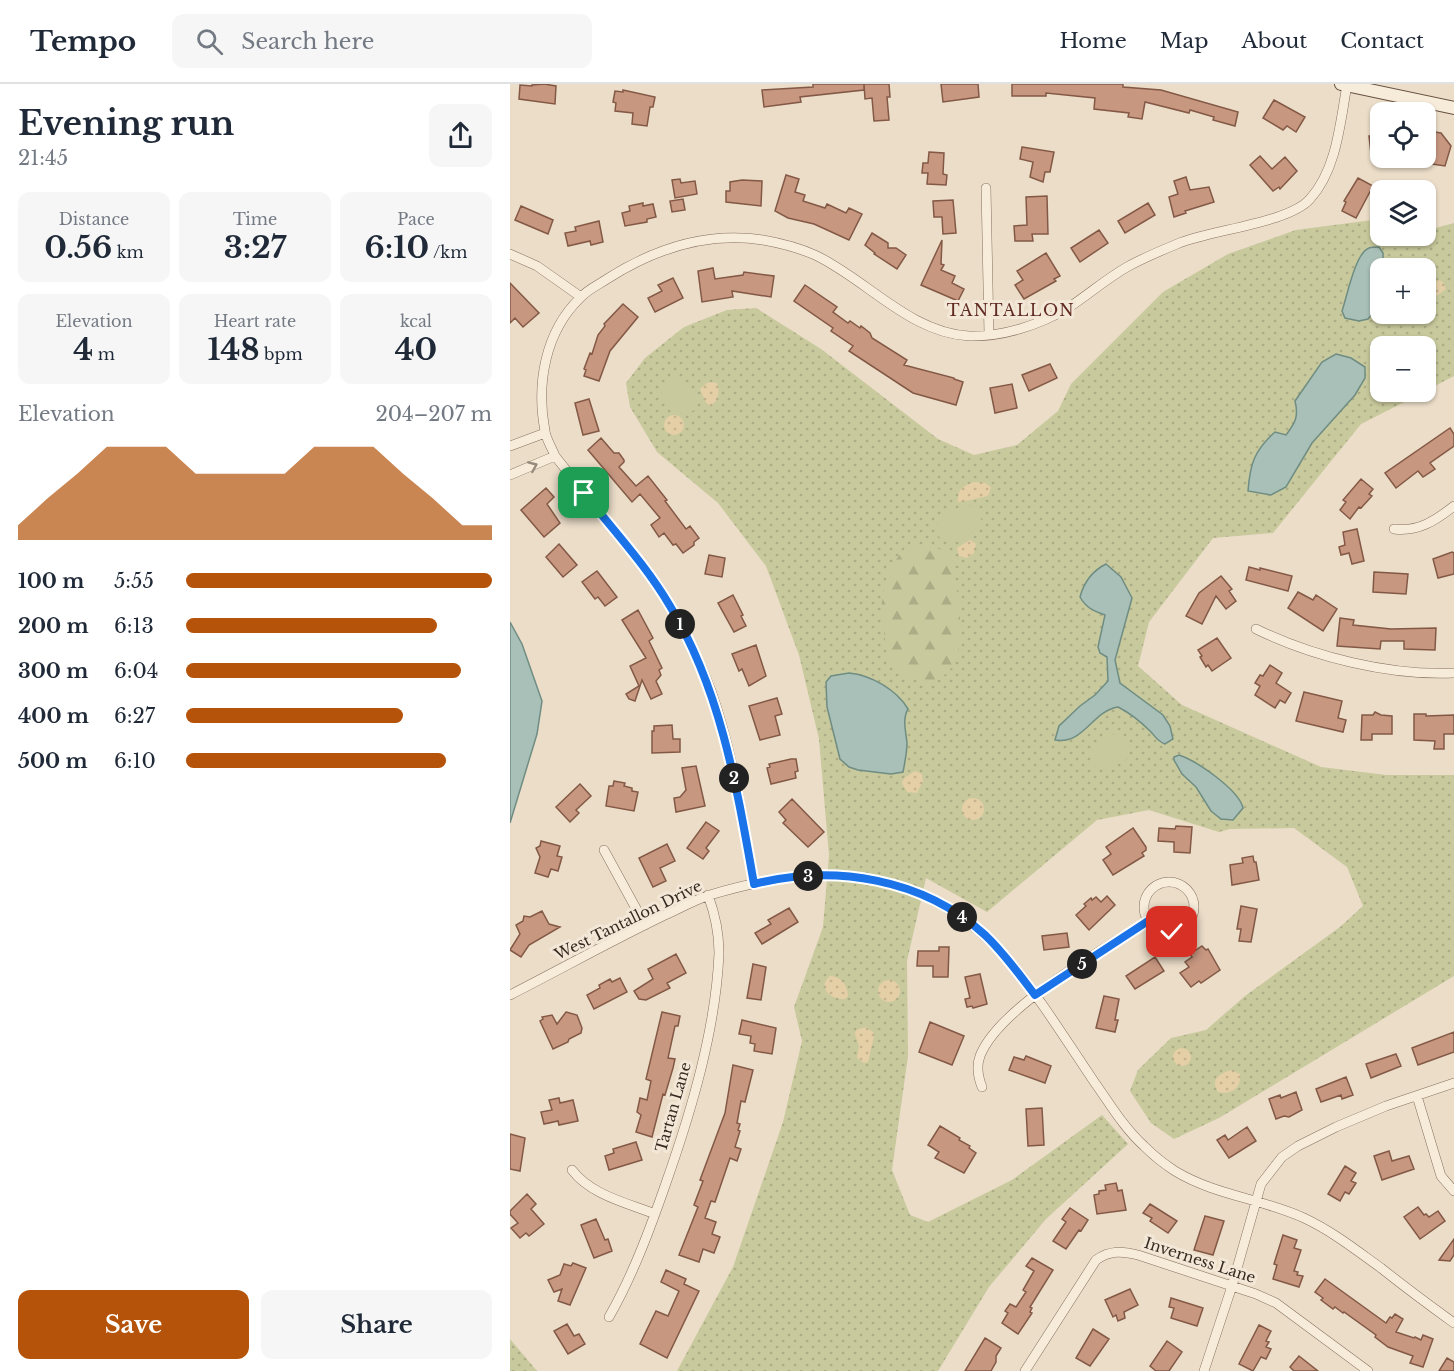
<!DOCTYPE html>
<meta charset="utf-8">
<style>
:root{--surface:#fff;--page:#f6f6f7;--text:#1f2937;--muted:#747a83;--line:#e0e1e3;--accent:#b45309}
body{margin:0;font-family:"Libre Baskerville",serif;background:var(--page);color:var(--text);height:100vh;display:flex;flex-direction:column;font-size:22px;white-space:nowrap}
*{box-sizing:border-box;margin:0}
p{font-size:20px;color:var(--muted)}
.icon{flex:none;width:33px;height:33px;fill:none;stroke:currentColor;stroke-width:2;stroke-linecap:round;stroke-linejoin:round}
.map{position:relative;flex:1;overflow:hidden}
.side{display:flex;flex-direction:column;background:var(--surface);width:510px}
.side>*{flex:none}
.controls{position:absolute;left:860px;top:18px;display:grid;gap:12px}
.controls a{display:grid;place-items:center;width:66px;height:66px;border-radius:12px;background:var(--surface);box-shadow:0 2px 4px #0004;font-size:30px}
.pin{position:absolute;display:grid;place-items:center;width:51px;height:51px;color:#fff;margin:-26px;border-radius:12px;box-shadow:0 3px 9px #0006}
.km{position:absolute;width:30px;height:30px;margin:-15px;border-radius:50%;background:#222;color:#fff;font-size:16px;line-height:30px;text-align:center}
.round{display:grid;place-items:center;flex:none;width:63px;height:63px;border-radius:12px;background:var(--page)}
.overview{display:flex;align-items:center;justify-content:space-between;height:102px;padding:0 18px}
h1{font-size:33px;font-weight:800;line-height:45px}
.metrics{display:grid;grid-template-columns:repeat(3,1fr);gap:9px;height:102px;padding:6px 18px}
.metrics div{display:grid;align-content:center;border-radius:12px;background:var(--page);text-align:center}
.metrics b{font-size:30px;font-weight:800}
.metrics small{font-size:16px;font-weight:400}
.metrics p{font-size:16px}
.chart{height:168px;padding:12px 18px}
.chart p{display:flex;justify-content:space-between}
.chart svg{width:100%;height:108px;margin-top:6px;fill:var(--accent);opacity:.7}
.primary-button{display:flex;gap:12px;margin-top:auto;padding:12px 18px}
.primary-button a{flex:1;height:69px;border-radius:12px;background:var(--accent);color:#fff;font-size:24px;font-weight:800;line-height:69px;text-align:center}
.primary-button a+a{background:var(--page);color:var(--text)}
ul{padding:0 18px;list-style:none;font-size:20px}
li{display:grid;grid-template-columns:96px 72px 1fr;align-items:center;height:45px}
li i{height:15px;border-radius:8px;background:var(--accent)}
header{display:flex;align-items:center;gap:36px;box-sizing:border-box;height:84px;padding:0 30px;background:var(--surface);border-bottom:2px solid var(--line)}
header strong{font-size:28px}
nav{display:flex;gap:33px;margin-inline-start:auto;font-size:21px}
.search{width:420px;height:54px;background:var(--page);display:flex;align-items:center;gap:15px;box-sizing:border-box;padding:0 21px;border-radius:12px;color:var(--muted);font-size:22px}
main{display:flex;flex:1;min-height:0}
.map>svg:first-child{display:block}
.grass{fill:url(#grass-dots);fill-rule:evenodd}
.forest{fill:url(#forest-firs)}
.sand{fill:url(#sand-dots)}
.garden{fill:#c8c99c}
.water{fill:#a8c0b7;stroke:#6f8d83;stroke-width:1.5}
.building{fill:#c79780;stroke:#835946;stroke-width:1.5}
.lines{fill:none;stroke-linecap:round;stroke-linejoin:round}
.street-casing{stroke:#86705e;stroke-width:10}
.secondary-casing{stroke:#685141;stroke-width:14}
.street{stroke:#f7ecda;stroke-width:9}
.secondary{stroke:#f7ecda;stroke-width:12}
.oneway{stroke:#978b7e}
.route-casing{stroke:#fff;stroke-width:12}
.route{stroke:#1a73e8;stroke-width:8}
.labels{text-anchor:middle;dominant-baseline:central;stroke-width:6;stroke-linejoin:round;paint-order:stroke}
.street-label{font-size:15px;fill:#372a21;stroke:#f3e8d7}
.neighbourhood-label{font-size:16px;letter-spacing:1.5px;fill:#612b23;stroke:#f3e8d7}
</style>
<header>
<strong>Tempo</strong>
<div class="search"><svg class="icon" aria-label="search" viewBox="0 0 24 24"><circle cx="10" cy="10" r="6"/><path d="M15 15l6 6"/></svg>Search here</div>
<nav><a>Home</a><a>Map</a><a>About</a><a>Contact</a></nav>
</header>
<main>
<section class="side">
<div class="overview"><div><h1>Evening run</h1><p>21:45</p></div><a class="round"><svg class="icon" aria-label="share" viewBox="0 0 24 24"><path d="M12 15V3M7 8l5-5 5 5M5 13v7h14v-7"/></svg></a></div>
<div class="metrics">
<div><p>Distance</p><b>0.56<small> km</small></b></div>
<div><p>Time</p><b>3:27</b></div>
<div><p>Pace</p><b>6:10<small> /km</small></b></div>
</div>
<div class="metrics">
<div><p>Elevation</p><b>4<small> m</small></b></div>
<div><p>Heart rate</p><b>148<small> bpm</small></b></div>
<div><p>kcal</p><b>40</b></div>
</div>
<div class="chart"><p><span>Elevation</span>204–207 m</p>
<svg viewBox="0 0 160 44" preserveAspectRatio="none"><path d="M0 44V38L10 27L20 17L30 6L40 6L50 6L60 17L70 17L80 17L90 17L100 6L110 6L120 6L130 17L140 27L150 38L160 38V44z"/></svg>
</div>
<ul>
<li><b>100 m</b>5:55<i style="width:100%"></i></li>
<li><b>200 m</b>6:13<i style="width:82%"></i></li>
<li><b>300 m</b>6:04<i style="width:90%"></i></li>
<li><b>400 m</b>6:27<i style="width:71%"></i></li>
<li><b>500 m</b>6:10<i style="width:85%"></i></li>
</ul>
<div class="primary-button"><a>Save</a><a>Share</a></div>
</section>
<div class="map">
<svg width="944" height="1287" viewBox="0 0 944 1287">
<defs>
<pattern id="grass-dots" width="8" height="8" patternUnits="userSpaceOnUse" patternTransform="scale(1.5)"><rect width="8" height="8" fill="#c8c99c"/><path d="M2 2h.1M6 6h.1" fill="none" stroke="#acad86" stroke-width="1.8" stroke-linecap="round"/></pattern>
<pattern id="forest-firs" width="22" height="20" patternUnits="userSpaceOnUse" patternTransform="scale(1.5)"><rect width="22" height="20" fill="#c8c99c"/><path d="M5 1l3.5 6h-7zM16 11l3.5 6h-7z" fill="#acad86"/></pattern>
<pattern id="sand-dots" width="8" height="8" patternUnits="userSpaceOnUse" patternTransform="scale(1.5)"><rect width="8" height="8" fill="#e5cfa7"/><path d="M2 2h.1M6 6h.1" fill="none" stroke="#c5b28f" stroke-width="1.8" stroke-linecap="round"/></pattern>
</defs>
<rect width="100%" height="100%" fill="#ebddc8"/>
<!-- grass -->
<path class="grass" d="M870 135V152H915V143L922 145 944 139V292L915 307V262H870V308H914L851 340 763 449 703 454 639 538 628 582 672 621 811 683 876 691H944V892L709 1034 664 1055 641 1039 620 1007 628 986 661 954 696 946 735 912 830 843 853 822 837 783 784 744 720 745 709 748 639 726 587 736 477 828 416 794 397 877 398 972 382 1086 400 1131 418 1138 502 1096 592 1031 618 1060 536 1135 479 1203 428 1287H167L223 1183 273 1038 292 957 284 923 313 843 319 771 309 655 289 571 256 482 208 419 147 368 120 323 116 299 135 274 174 243 217 226 246 224 311 265 428 355 464 371 507 361 548 327 561 300 653 208 718 170 786 146ZM870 184H915V230H870Z
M0 1255 27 1287H0Z"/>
<!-- forest -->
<path class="forest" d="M419 461 442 470C444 503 462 559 439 587 434 592 425 597 419 600L395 593 377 571 371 523 378 486 395 464Z"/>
<!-- sand -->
<path class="sand" d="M929 196 933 198 936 205 928 211 921 213 917 211 919 201Z
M201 298 207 299C210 308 209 317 200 322L195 317 190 305 197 299Z
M154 341a10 10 0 1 1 20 0a10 10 0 1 1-20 0Z
M464 398 475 399 481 403C480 406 480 410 477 412 476 413 451 418 448 418 446 406 454 401 464 398Z
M460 456 466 460 464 469 457 474 449 472 447 464Z
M405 687 412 690 413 697 407 709 397 708 392 699 394 694Z
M452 725a11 11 0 1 1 22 0a11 11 0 1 1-22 0Z
M320 892C331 892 338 902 338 912L335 915C322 917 306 903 320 892Z
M368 907a11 11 0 1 1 22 0a11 11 0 1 1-22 0Z
M356 943 363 948 364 952 358 978 354 979 347 974 349 962 345 950 346 946Z
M663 973a9 9 0 1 1 18 0a9 9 0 1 1-18 0Z
M721 986 730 990C732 1004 721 1011 708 1008 700 995 709 990 721 986Z"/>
<!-- garden -->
<path class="garden" d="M164 295C177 299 188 309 187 324 171 340 132 311 164 295Z
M458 422C491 424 455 471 429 453L427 443C432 429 443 424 458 422Z
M604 650C617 654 620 663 616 676 604 683 596 686 583 682L580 676C581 661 588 652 604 650Z"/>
<!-- water -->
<path class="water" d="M869 163 873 169V179L870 184 869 199 870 213 867 224 858 235 849 237 835 234 832 227C837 213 845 169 859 164 862 163 866 163 869 163Z
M826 270 841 274 855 283V294L845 311 802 359 776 403 761 411 738 407C740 380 744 367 765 348L776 351C785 339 789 333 785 317L812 278Z
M596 480 611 493 622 514 605 576 610 599 653 631 660 642 663 655 655 660C647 657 646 653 640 647 631 638 620 629 608 623 582 627 574 661 545 656L549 642 570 622 585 611 598 597 597 573 590 569 588 563 595 531C584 527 576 524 570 513 574 498 582 487 596 480Z
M0 538 12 560 32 617 27 650 0 739Z
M339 589C361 591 387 606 398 625 392 635 396 648 397 659 397 665 394 683 393 688L381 690 348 686 339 683 330 675 317 623 316 598 321 592Z
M669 671C687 677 729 706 733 724L723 736 711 735 701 727 686 703 672 690 664 676V673Z"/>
<!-- building -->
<path class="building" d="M34 0 46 2 45 20 9 15 10 1 22 2V1Z
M303 0H354V6L290 13 291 18 254 23 252 6 303 3Z
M354 0H379L380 13H377L379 36 364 37 362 14 355 15Z
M431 0H468L469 13 433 18Z
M502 0H613V3L651 6 728 28 725 42 703 36 704 33 680 26 679 29 635 18 632 35 618 33 619 29 584 25 585 14 536 9V12H502Z
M113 6 145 13 143 23H140L137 42 122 40 123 29 105 27 106 19 103 18 105 7 113 8Z
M764 16 795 33 786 48 777 42 773 46 753 34Z
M925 48 931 49 941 62 935 82 922 80 919 78 921 67 915 66V49L924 50Z
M859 52H870V69L861 70Z
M512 63 544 68 540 88H535L533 98 520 93 523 78 510 75Z
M419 68 434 69 433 90 437 91 436 101 417 100 418 89H412L413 79H418Z
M750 72 762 85 775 73 787 87 770 105 769 103 763 107 740 81Z
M276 91 289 95 285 108 295 111 293 117 315 124 317 120 336 129 339 124 352 130 339 156 304 140 278 134 265 127Z
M676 93 680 106 699 103 704 118 675 127 676 129 664 133 659 113 668 110 664 97Z
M848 94 863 102 846 134 832 127 836 118 834 117Z
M170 95 171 99 185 97 187 110 165 114 162 96Z
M232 96 252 97 251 122 216 118V107H220V98Z
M537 112 538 150H522L523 157H505L504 142 517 141 516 113Z
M173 115 175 126 162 128 160 117Z
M443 116 446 149 433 150 432 133H424L423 117Z
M133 119V122L143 120 146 133 137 135V138L115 142 112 129 120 127 119 122Z
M638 119 645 131 615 149 608 137Z
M11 122 43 136 38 150 5 136Z
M89 137 93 158 81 161 80 157 58 162 55 149 66 147 65 143Z
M589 146 598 159 570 178 561 164Z
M362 149 378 159V164H386L396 171 387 185 364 170 365 169 355 161Z
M432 156 431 180 434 181 431 186 445 192 442 199 454 205 448 217 411 201Z
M536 169 550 192 544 195 546 197 514 215 505 201 513 196 507 187Z
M203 184 205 195 233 191 234 188 264 192 261 213 222 207 223 213 192 218 188 187Z
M163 194 173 214 145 228 138 214 152 207 148 201Z
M0 199 29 229 13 243 5 234 0 239Z
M295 201 327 223 323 228 338 239 340 237 350 244 351 242 360 249 362 254 397 276 394 281 444 294V295L453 298 446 321 403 309 339 267 343 262 321 247 323 244 284 217Z
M113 220 128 233 100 267 89 297 74 292 76 286 74 285 80 269 82 270 88 251 95 242 94 240Z
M540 280 547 294 519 307 512 291Z
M502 300 507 324 485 329 480 304Z
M79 315 89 347 73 351 65 319Z
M940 344 944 350V362L920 379 925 385 913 393 908 387 886 404 875 389Z
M91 354 104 369H109L114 376V378L109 383 126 402 138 392 157 416 155 417 176 445 180 442 189 454 184 458V461L173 469 166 460 163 461 154 449 149 453 141 441 150 434 130 410 122 418 78 366Z
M851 395 863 405 859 410 862 412 851 424 849 423 840 435 830 426 836 418 833 416Z
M36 404 44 413 37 420 50 439 34 453 11 426Z
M847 445 854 477 842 480 839 469 831 471 829 463 835 461 833 448Z
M49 460 67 481 53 493 36 473Z
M942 468 944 469V490L928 494 923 475Z
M199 471 215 474 212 493 195 490Z
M739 483 750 486V484L782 492 778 507 736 496Z
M87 487 107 513 95 522 88 513 85 515 72 498Z
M864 488 898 490 896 510 863 508Z
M711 492 722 505 719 507 726 517 716 525 706 512 692 540 676 532 689 509Z
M788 508 803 516 806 511 827 525 813 547 778 524Z
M223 511 233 531 231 532 236 542 224 548 208 519Z
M128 526 143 554 139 557 152 584 149 586 151 591 146 597 152 610 141 615 132 596 125 617 119 615 116 610 129 602 120 582 136 574 112 536Z
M830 534 844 536 843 541 881 545 926 544 925 566 894 565V557H871L870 565 827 562Z
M707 554 721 574 702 587 698 581 696 583 690 573 692 572 688 566Z
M246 561 256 592 239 602 232 585 229 587 222 570Z
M760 581 772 589 766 599 781 609 775 619 770 616 765 624 745 611 750 602 745 599 750 591 753 592Z
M794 608 832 617 828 634 836 636 833 648 786 637Z
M267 614 272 630 265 632 270 651 250 656 239 622Z
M865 628 871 631 882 632V650H862V656H851L852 631H863Z
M904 630H916V632L944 631V650H934V665H924L925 657 904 656Z
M162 641 163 655H170V668L142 669V647H144V642Z
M281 675H286L288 687 285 688 286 694 261 700 257 684 260 683 259 680Z
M186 682 195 722 166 728 164 714 170 713 176 706 172 684Z
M104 697 115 699 114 702 122 704V707L128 708 124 727 96 722 99 702H103Z
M70 700 81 712 66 726 69 729 60 738 46 723Z
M282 715 314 748 298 763 273 739 276 736 269 728Z
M196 738 209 747 196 764 199 767 193 775 177 764Z
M666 742 682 743 680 769 664 768V758L648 757 649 744 665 745Z
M623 744 636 763V766L632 769 634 772 603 791 593 776 601 770 596 763Z
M31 757 50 762 47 772 52 773 48 787 41 785 38 793 25 789 30 773 26 764 30 762Z
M157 760 165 777 150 784 156 797 143 803 129 774Z
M743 772 744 778H746L749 796 722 801 720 781 733 779 732 774Z
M597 812 605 821 579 846 566 831 576 822 574 820 581 814 582 816 586 813 591 818Z
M731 822 747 825 741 858 729 857 731 845H727Z
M279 824 288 838 252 860 245 849 261 840 258 836Z
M32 827 39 840 50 843 19 861 11 873 0 866 10 850 6 841 13 837 14 832 20 833Z
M557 849 559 863 534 866 532 852Z
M692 862 696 866 698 865 710 886 691 899 689 897 681 903 670 889 679 883 675 878 682 873 680 870Z
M429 863H439L438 893H423V882H407L408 867H429Z
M166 870 176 889 157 899 160 904 136 916 129 915 124 907 143 895 138 885Z
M645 873 654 887 625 905 616 892Z
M243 880 256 883 251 916 237 914Z
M470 890 477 920 463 924 462 922 457 923 455 915 460 914 455 893Z
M110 894 117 908 84 925 77 911 90 904 89 901 100 895 102 898Z
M594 912 609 915 605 936H608L605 948 586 944Z
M56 928 67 931 72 944 71 949 59 955 58 958 43 965 30 937 33 935 32 933 42 931 47 940Z
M152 928 170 932 168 942H165L158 974 165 975 163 984 155 1011 153 1010 142 1053 126 1048 131 1031 127 1028 130 1014 137 1016 141 997 136 995Z
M232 936 266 944 262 970 244 967 245 960 240 959 241 952 229 950Z
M420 938 454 952 442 981 409 968Z
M944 948V968L908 981 902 964Z
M886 970 891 982 861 994 856 980Z
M516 972 541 982 535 999 499 986 504 973 514 976Z
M223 981 243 986 235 1018 231 1017 227 1039 230 1040 228 1046 230 1047 225 1063 231 1065 227 1077 220 1074 205 1118 201 1117 195 1134 206 1138 202 1150 210 1153 204 1169 193 1165 189 1178 169 1171 188 1123 184 1121 193 1097 190 1096 215 1029Z
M836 993 843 1011 832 1015 831 1011 811 1018 806 1005Z
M786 1008 792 1026 779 1033 774 1032 766 1035 759 1015 770 1011 771 1014Z
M49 1014 50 1019 63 1016 68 1037 49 1041 48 1037 34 1040 31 1028 42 1026 39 1016Z
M532 1024 534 1061 518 1062 516 1025Z
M430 1042 450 1054 449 1056 460 1062 459 1064 466 1069 454 1089 425 1074 429 1068 418 1061Z
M737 1043 746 1057 719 1074 707 1056 715 1051 718 1056Z
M0 1050 15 1054 10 1087 0 1085Z
M126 1058 132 1076 99 1086 95 1072 104 1069 103 1065Z
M879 1067 882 1077 899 1072 904 1085 872 1096 864 1072Z
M835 1082 846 1089 841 1097 846 1099 839 1110 835 1108 830 1117 818 1110Z
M606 1099 608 1107 612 1106 616 1126 587 1130 584 1111 589 1110V1107L596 1106 595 1101Z
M17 1110 26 1120 21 1125 34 1140 19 1152 16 1149 10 1154 1 1144 8 1139 0 1130V1127Z
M640 1120 667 1137 658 1149 640 1137 642 1134 633 1129Z
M908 1123 914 1131 916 1130 919 1133 928 1127 935 1137 910 1155 894 1133Z
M560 1124 578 1136 571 1147 569 1146 556 1165 543 1157 556 1138 552 1135Z
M695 1132 714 1137 703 1171 684 1166Z
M86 1135 95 1156 98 1155 102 1167 84 1174 71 1141Z
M773 1151 787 1156 784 1164 791 1166 784 1187 788 1188 787 1191 793 1192 789 1203 763 1195 767 1181 764 1180Z
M944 1155V1171L940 1177 929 1176Z
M522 1174 543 1186 520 1223 522 1224 520 1228 522 1229 508 1250 492 1239 498 1229 495 1227 500 1220 506 1223 516 1208 513 1206 524 1187 516 1182Z
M63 1179 76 1184 60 1221 48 1217 52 1205 44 1208 38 1196 50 1191 54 1180 61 1182Z
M156 1186 176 1195 174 1200 189 1207 157 1274 130 1260 146 1227 158 1232 169 1207 151 1198Z
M815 1195 876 1239 880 1233 882 1234 885 1230 893 1235 886 1248 904 1254 905 1253 911 1256 913 1251 923 1255 913 1283 900 1279 903 1272 878 1263 865 1253 866 1251 834 1228 833 1229 825 1223 823 1225 811 1216 813 1214 805 1208Z
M620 1205 628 1221 614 1228 615 1234 608 1237 606 1231 603 1233 595 1216Z
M661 1214 693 1224 687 1242 661 1234 664 1224 659 1223Z
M57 1240 64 1252 69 1250 75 1260 58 1270 44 1247Z
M749 1241 761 1247 756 1257 759 1258 756 1263 761 1265 756 1275 751 1273 743 1287 729 1280Z
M583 1245 599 1255 580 1282 566 1274Z
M475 1254 491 1264 486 1272V1278L481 1287H455Z
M657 1257 672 1268 659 1287H646L640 1282Z
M789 1272 808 1287H784L780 1283Z
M937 1274 944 1278V1287H929Z"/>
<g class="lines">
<!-- street casing -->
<g class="street-casing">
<path id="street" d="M476 104 479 250
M0 170 27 182 71 213
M0 362 35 349
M0 391 45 372
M884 445C908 448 925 437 944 422
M746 545C803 573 880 592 944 589
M94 766 135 841
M634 823a25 25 0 1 1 50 0a25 25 0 1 1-50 0Z
M244 800C233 736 223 669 201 607 187 570 168 534 147 500L45 372C42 364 36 355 35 347 26 300 35 248 70 214 77 206 88 201 97 195 144 165 196 147 253 156 270 159 289 164 305 171 356 195 400 249 459 252 493 253 529 241 558 224 578 211 596 195 617 183 633 174 650 167 667 160 700 146 779 139 800 115 827 85 830 39 837 1
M0 911C51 885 101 857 153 832 169 825 184 816 200 811 313 776 418 783 499 877 531 915 557 958 585 999 600 1020 614 1044 634 1062 643 1071 654 1080 665 1087 704 1111 753 1115 794 1134 822 1147 846 1166 871 1184 895 1203 919 1221 944 1239
M472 1003C468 993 466 983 470 972 489 923 593 866 638 837
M907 1012 931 1092 944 1107
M62 1086C81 1111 117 1119 145 1130
M99 1233C123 1191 140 1145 156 1099 181 1028 206 945 209 869 209 849 205 830 198 811
M515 1287 586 1176C600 1166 613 1167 628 1171L746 1210 766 1219 858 1287
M694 1287 722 1202 751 1100 772 1073 788 1062 826 1043 876 1022 944 999"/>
</g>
<!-- secondary casing -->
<g class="secondary-casing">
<path id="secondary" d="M831 0 944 24"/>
</g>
<!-- street -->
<use href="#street" class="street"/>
<!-- secondary -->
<use href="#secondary" class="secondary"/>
</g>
<!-- one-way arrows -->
<defs><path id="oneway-chevron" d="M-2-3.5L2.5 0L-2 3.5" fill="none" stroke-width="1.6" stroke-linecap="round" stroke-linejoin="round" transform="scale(1.5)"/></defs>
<use class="oneway" href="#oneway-chevron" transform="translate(23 382) rotate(-23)"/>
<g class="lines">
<!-- route casing -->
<g class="route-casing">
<path id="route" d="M74 409C103 446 136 481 160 522 211 606 227 704 244 800 324 780 413 794 475 851 494 869 509 890 525 911L638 837 648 845 662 848"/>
</g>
<!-- route -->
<use href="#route" class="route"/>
</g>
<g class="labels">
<!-- street labels -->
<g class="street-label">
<text transform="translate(118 836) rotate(-26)">West Tantallon Drive</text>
<text transform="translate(163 1023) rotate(-74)">Tartan Lane</text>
<text transform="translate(690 1176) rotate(18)">Inverness Lane</text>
</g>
<!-- neighbourhood labels -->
<g class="neighbourhood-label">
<text x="501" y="226">TANTALLON</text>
</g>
</g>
</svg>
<div class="controls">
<a><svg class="icon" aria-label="locate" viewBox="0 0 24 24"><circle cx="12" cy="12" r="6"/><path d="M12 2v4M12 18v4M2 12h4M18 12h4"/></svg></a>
<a><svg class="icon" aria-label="layers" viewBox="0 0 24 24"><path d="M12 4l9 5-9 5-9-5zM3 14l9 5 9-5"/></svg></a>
<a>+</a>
<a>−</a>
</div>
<div class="pin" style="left:74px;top:409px;background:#1e9e55"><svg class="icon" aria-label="arrive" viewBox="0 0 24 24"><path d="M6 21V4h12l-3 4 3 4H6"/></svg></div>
<div class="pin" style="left:662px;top:848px;background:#d93025"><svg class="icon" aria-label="check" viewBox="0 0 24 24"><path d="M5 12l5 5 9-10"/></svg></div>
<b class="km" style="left:170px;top:540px">1</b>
<b class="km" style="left:224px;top:694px">2</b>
<b class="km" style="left:298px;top:792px">3</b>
<b class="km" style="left:452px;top:833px">4</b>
<b class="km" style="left:572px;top:880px">5</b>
</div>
</main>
